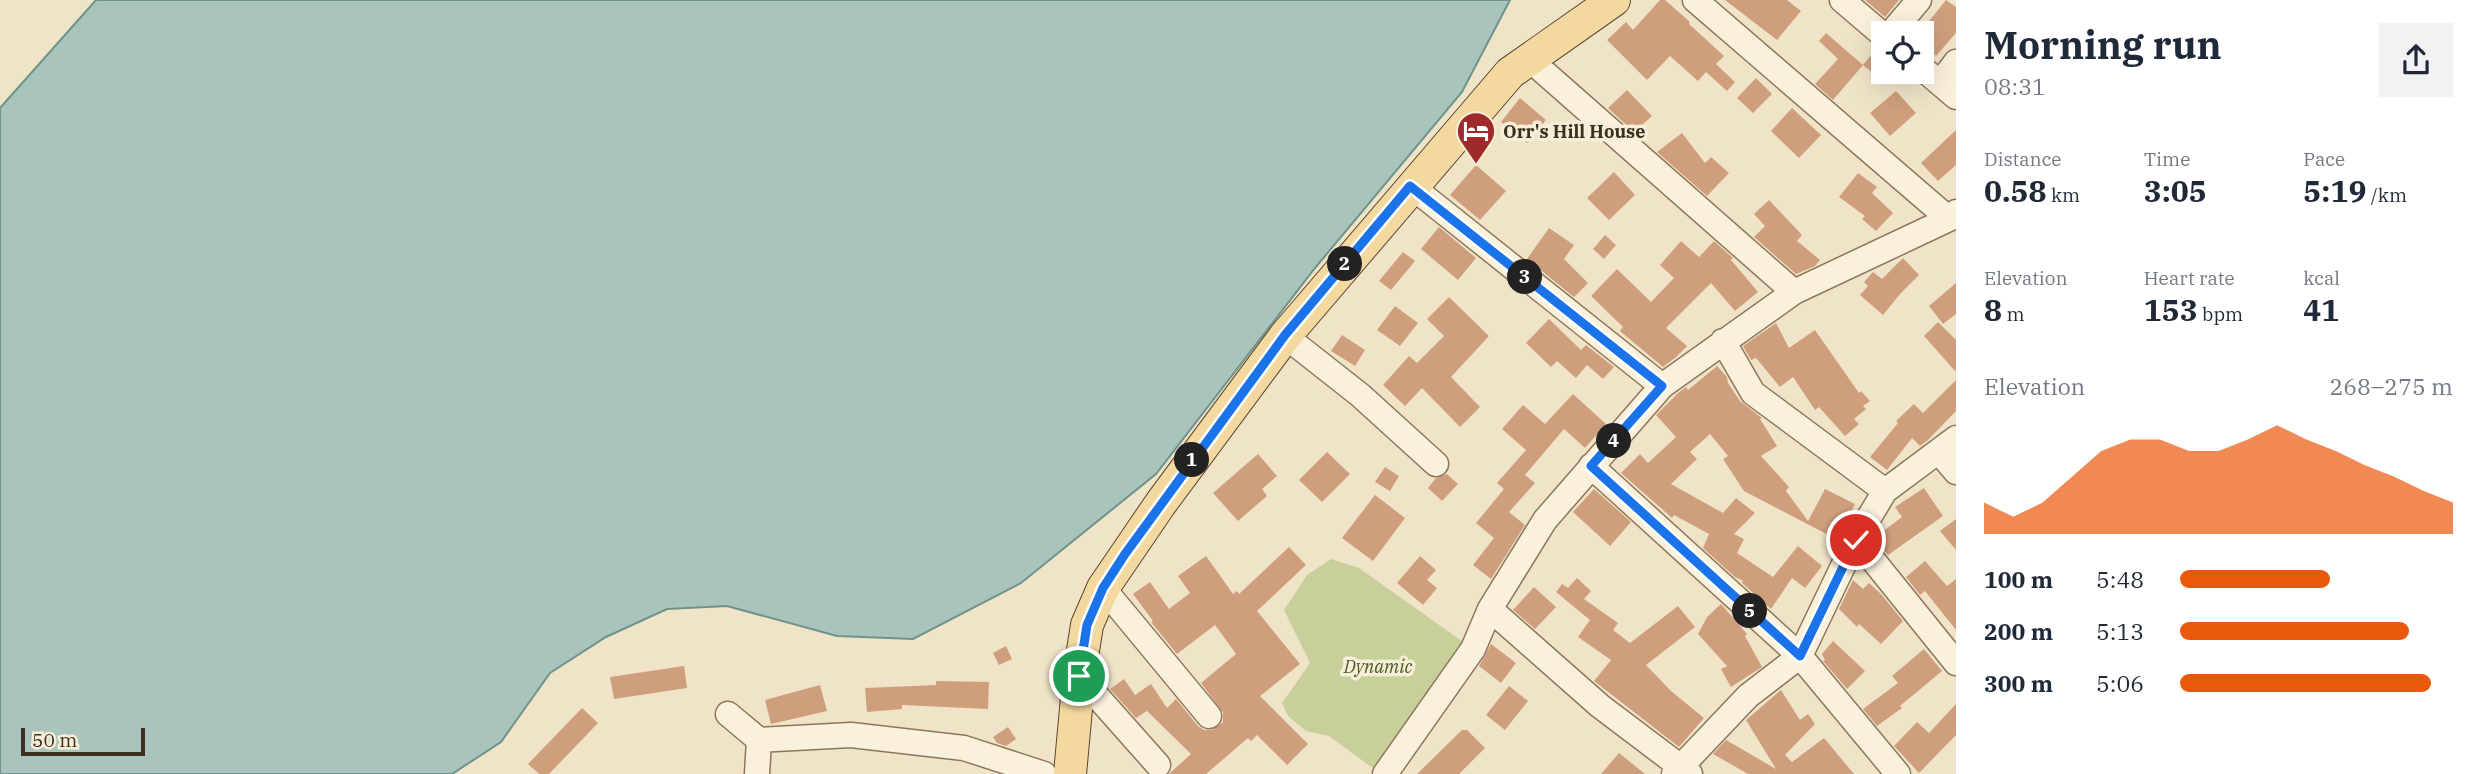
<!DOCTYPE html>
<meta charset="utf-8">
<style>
:root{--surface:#fff;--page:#f2f2f3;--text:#1f2937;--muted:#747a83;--accent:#ea580c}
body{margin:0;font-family:"IBM Plex Serif",serif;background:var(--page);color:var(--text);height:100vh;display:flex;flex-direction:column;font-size:26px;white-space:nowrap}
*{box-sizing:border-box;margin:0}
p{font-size:23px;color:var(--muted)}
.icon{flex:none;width:38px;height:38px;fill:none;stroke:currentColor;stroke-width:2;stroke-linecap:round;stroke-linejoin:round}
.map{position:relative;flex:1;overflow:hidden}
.drawer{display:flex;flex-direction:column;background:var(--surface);width:525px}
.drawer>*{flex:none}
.buttons{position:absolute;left:1871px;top:21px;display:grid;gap:14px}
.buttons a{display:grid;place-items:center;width:63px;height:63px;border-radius:0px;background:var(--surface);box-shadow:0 7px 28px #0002;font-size:35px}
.scale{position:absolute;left:21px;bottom:18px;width:124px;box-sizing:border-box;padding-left:7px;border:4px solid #3d2e20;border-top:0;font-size:19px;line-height:24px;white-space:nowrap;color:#3d2e20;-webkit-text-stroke:5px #f7eed8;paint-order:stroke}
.pin{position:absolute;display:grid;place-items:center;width:60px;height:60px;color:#fff;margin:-30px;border:4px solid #fff;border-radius:50%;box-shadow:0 2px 7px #0007}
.km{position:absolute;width:35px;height:35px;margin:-18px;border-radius:50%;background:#222;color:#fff;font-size:19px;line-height:35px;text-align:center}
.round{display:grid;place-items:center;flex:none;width:74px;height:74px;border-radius:0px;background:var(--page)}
.head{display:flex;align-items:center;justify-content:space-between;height:119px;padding:0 28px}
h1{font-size:38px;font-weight:700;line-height:52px}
.stats{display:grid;grid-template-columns:repeat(3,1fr);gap:10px;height:119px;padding:7px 28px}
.stats div{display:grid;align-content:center}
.stats b{font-size:30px;font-weight:700}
.stats small{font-size:19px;font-weight:400}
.stats p{font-size:19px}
.chart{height:196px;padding:14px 28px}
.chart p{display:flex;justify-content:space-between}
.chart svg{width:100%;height:126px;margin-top:7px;fill:var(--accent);opacity:.7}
ul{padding:0 28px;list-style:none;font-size:23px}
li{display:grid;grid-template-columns:112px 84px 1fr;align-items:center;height:52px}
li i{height:18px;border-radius:9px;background:var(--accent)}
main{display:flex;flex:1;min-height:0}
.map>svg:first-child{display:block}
.green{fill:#c9cf9b}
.water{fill:#a9c4bc;stroke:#6f938a;stroke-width:2}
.building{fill:#cf9f7d}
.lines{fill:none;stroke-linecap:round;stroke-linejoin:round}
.minor-casing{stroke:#8d765c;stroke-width:27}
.major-casing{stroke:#5b4430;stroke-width:34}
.minor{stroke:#faf1dc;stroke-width:24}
.major{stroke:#f3d9a0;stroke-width:32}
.route-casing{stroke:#fff;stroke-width:14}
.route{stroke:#1a73e8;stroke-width:9}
.labels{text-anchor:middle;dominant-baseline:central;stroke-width:7;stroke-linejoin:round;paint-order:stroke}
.poi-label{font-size:18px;font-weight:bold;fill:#3d2e20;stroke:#f7eed8;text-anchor:start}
.park-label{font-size:18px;font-style:italic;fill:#4d5a26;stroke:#f7eed8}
</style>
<main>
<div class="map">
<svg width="1956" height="774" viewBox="0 0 1956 774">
<rect width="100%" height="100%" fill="#f0e4c8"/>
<!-- green -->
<path class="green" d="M1331 559 1359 568 1473 649 1381 774 1329 736 1306 731 1288 716 1282 703 1310 663 1284 610 1307 575Z"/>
<!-- water -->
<path class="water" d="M96 0H1510L1462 92 1315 268 1156 474 1021 583 913 639 837 636 727 606 667 609 606 637 550 673 501 742 452 774H0V108Z"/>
<!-- building -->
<path class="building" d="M1660 0H1665L1690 22 1689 24 1724 56 1716 64 1735 82 1727 91 1706 72 1698 81 1670 56 1647 80 1607 40 1626 22 1633 30Z
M1725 0H1787L1801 11 1777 40Z
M1865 0H1899L1885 17Z
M1946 0 1956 7V33L1936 56 1922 44V30Z
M1826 33 1863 65 1833 100 1815 84 1838 59 1819 41Z
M1877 48 1883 50V81L1863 65Z
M1756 78 1772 94 1753 113 1737 98Z
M1627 90 1652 116 1634 132 1608 108Z
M1896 91 1916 113 1890 136 1870 113Z
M1520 98 1546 120 1527 143 1501 122Z
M1792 108 1821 135 1799 158 1771 131Z
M1956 130V165L1938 181 1921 163Z
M1682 133 1705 163 1711 157 1729 173 1707 196 1657 152Z
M1476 165 1506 191 1480 220 1450 195Z
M1614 172 1635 195 1609 220 1587 198Z
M1858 173 1877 187 1872 193 1893 213 1876 231 1862 219 1865 216 1839 197Z
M1769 200 1802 235 1797 241 1820 260 1815 266 1796 274 1754 237 1765 226 1754 214Z
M1439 227 1476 258 1458 280 1421 249Z
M1549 228 1574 245 1564 259 1588 283 1574 297 1527 259Z
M1605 235 1616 245 1604 259 1593 249Z
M1681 241 1699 257 1714 241 1733 258 1731 260 1758 292 1735 311 1711 283 1666 328 1687 346 1675 358 1663 367 1620 331 1623 327 1591 296 1617 269 1651 302 1674 278 1660 265Z
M1403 252 1415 261 1391 290 1379 281Z
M1903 258 1919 275 1900 294 1883 315 1860 295 1868 286 1864 282 1873 272 1882 279Z
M1956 283V314L1943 324 1929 306Z
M1449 297 1489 336 1451 377 1480 407 1460 427 1422 388 1405 406 1383 385 1409 356 1417 363 1444 336 1427 319Z
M1395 306 1418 323 1400 346 1377 330Z
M1549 319 1581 350 1586 345 1614 367 1603 379 1587 365 1576 378 1557 361 1551 367 1526 343Z
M1938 322 1956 340V372L1924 336Z
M1776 323 1789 348 1815 330 1859 393 1861 391 1870 401 1863 406 1866 409 1854 419 1859 424 1845 436 1819 407 1815 410 1793 377 1780 387 1756 358 1751 360 1743 346Z
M1342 335 1365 350 1355 366 1331 351Z
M1717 366 1727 377 1728 383 1740 401 1762 418 1760 419 1777 446 1761 456 1789 487 1786 491 1808 521 1825 489 1855 504 1836 539 1744 491 1723 459 1728 456 1710 434 1690 452 1697 459 1671 484 1723 513 1736 498 1755 513 1734 534 1744 539 1737 553 1773 577 1798 546 1822 566 1805 588 1792 578 1771 609 1742 583 1743 581 1735 577 1703 548 1709 534 1674 515 1672 518 1621 473 1640 454 1648 463 1676 437 1656 415 1678 393 1686 387 1688 390Z
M1956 380V411L1928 440 1920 446 1912 438 1887 470 1870 457 1898 423 1896 421 1914 404 1923 413Z
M1573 394 1606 424 1585 448 1564 429 1525 475 1535 483 1509 512 1525 525 1491 579 1473 565 1494 538 1476 523 1504 489 1497 483 1526 450 1502 429 1523 405 1545 424Z
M1327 452 1350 474 1322 502 1299 480Z
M1258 454 1277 476 1262 489 1267 496 1238 521 1213 493Z
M1385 467 1399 476 1390 491 1375 482Z
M1447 474 1458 484 1442 501 1428 488 1436 478Z
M1924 488 1943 516 1888 555 1874 538 1902 517 1895 507Z
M1594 489 1631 522 1610 546 1573 512Z
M1375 495 1405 518 1373 561 1342 538Z
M1956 519V550L1940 531Z
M1289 547 1306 565 1257 611 1300 664 1260 696 1308 744 1287 765 1257 735 1251 741 1248 738 1206 774H1169L1191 754 1147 711 1136 718 1110 689 1124 679 1135 695 1151 684 1167 708 1176 699 1198 726 1204 730H1212L1223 722V713L1201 683 1236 654 1215 625 1177 654 1151 622 1153 621 1133 594 1150 582 1169 609 1190 593 1178 576 1206 556 1233 594 1237 591 1239 594Z
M1420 556 1436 570 1427 580 1437 588 1423 605 1397 583Z
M1925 561 1947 586 1956 579V630L1925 591 1920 595 1906 577Z
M1577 578 1591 591 1584 599 1618 623 1613 630 1630 643 1678 606 1695 627 1646 665 1671 691 1704 718 1679 747 1594 681 1611 660 1578 637 1590 620 1556 592 1562 584 1568 588Z
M1853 580 1863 589 1869 583 1881 594 1903 621 1881 644 1859 624 1857 627 1839 609Z
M1534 587 1556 607 1535 629 1513 610Z
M1721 604 1747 634 1745 636 1762 667 1731 687 1721 669 1727 666 1698 634 1707 617Z
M1833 641 1865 671 1847 689 1823 661 1825 660 1822 654Z
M1491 644 1516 663 1501 683 1479 666Z
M1006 646 1012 659 999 665 993 653Z
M1924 649 1942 671 1900 706 1902 708 1877 726 1863 709 1898 683 1892 676Z
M684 666 687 688 614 699 610 677Z
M936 681 989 682 988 709 902 705V709L867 712 865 688 936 685Z
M820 685 827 711 771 724 765 700Z
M1509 686 1528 701 1505 730 1486 715Z
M1781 690 1800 720 1808 714 1815 724 1785 755 1792 762 1824 738 1854 774H1748L1713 754 1726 740 1776 769 1746 720Z
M1956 704V735L1919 773 1894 746 1917 722 1929 733Z
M582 708 598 723 549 774H539L528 764Z
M1008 727 1016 739 1006 746 997 743 993 737Z
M1462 730H1467L1485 748 1459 774H1417Z
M1619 753 1645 774H1601Z"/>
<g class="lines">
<!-- minor casing -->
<g class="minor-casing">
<path id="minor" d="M1695 0 1949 219
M1842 0 1883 35
M1891 33 1919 0
M1529 59 1794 292
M1922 68 1956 97
M1940 83 1956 62
M1411 186 1662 386
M1285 336 1360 395 1436 464
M1723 341 1753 393 1885 491
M1939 452 1956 472
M1591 466 1800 656 1898 774
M1856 539 1956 663
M1103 588 1209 716
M1490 609 1600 706 1690 774
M1079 676 1158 765
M728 714 759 740 851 735 964 748 1044 774
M757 774 759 740
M1385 774 1473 649 1490 609 1545 520 1662 386 1794 292 1949 219 1956 212
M1674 774 1748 696 1800 656 1856 539 1885 491 1956 438"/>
</g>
<!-- major casing -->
<g class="major-casing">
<path id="major" d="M1070 774 1079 676 1087 625 1103 588 1161 503 1285 336 1510 73 1614 0"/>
</g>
<!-- minor -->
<use href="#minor" class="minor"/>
<!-- major -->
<use href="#major" class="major"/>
</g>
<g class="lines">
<!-- route casing -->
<g class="route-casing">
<path id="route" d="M1079 676 1087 625 1103 588 1125 554 1285 335 1410 186 1662 386 1591 466 1800 656 1856 540"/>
</g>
<!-- route -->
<use href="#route" class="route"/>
</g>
<!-- icons -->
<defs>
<g id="hotel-pin" transform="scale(2.0125)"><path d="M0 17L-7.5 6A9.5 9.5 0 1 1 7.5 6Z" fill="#9e2a2b" stroke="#f7eed8"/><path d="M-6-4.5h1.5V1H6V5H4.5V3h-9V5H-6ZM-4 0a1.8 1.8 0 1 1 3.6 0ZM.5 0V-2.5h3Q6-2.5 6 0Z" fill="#fff"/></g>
</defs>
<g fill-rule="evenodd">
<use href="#hotel-pin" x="1476" y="131"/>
</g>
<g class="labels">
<!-- poi labels -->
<g class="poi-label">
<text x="1503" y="131">Orr's Hill House</text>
</g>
<!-- park labels -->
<g class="park-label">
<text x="1378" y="666">Dynamic</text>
</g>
</g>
</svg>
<div class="buttons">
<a><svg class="icon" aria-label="locate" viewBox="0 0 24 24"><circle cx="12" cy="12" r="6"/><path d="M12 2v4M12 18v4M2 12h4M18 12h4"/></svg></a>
</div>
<div class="scale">50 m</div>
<div class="pin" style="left:1079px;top:676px;background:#1e9e55"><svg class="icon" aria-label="arrive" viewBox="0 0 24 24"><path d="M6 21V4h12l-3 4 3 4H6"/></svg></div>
<div class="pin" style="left:1856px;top:540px;background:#d93025"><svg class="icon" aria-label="check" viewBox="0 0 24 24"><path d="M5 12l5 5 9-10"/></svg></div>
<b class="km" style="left:1192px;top:460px">1</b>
<b class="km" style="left:1345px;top:264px">2</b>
<b class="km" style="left:1525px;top:277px">3</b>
<b class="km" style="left:1614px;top:441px">4</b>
<b class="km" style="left:1750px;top:611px">5</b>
</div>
<section class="drawer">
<div class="head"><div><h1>Morning run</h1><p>08:31</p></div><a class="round"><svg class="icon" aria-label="share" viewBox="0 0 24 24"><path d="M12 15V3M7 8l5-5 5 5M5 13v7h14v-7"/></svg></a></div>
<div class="stats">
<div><p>Distance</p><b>0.58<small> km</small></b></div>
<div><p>Time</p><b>3:05</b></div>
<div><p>Pace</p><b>5:19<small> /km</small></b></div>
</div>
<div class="stats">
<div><p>Elevation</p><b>8<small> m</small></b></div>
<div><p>Heart rate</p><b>153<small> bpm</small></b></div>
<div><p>kcal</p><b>41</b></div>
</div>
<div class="chart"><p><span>Elevation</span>268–275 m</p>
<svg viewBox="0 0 160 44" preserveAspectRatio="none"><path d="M0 44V33L10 38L20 33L30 24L40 15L50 11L60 11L70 15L80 15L90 11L100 6L110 11L120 15L130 20L140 24L150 29L160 33V44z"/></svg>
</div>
<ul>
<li><b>100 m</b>5:48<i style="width:55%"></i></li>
<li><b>200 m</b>5:13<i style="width:84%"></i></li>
<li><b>300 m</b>5:06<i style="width:92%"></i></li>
</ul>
</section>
</main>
